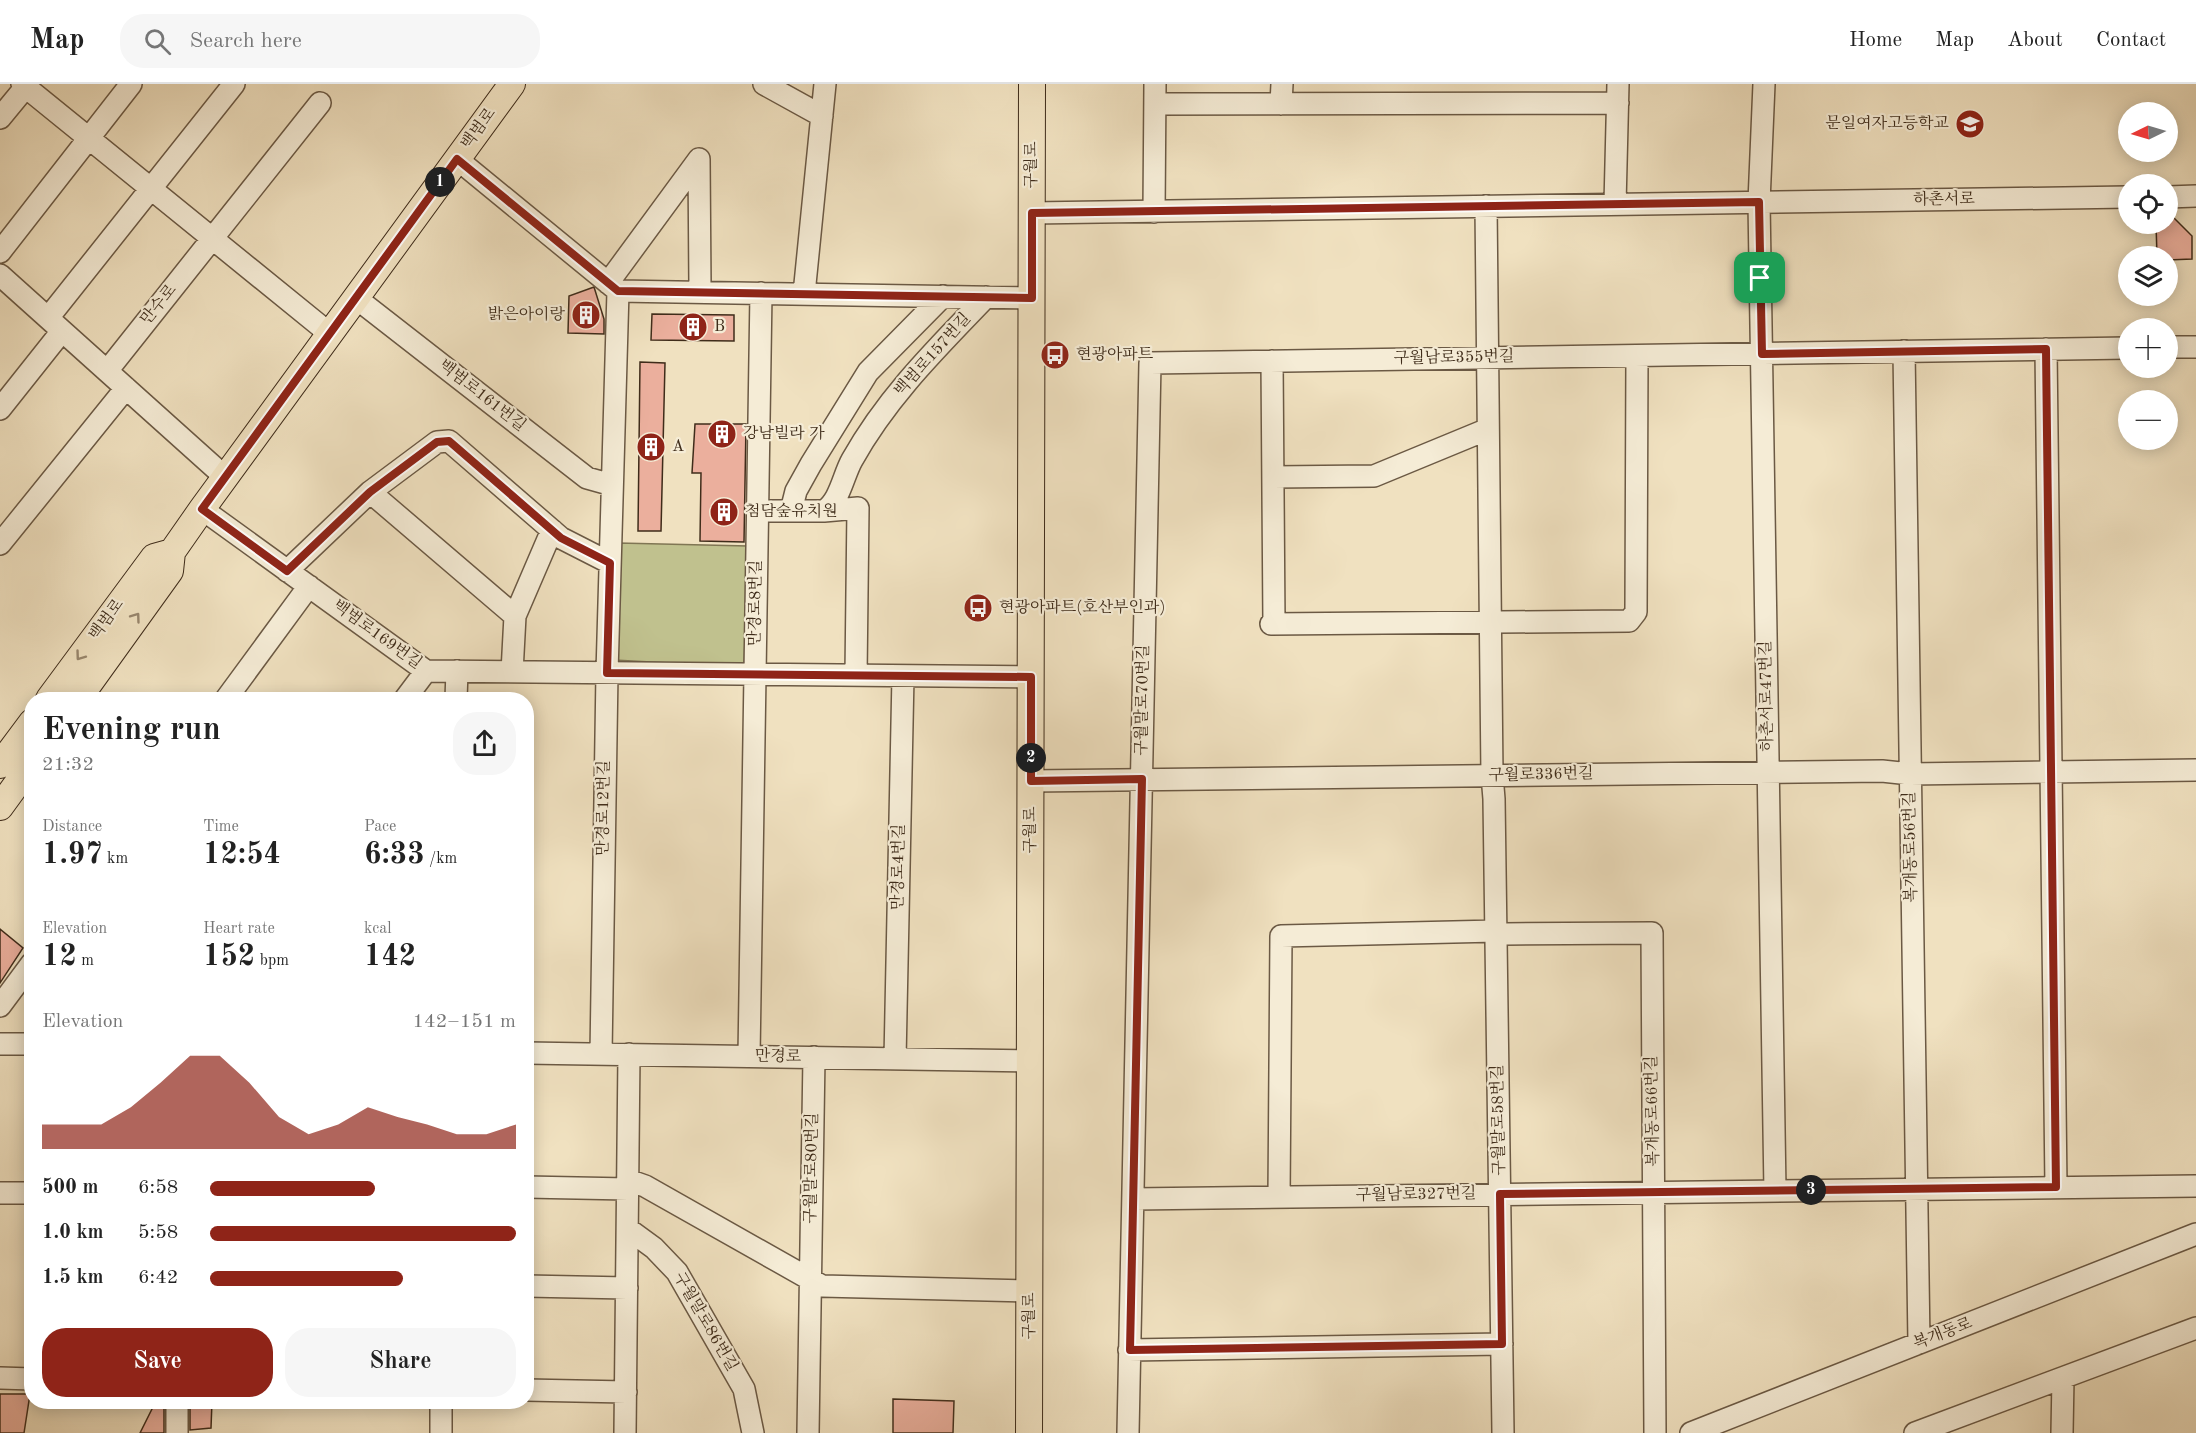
<!DOCTYPE html>
<meta charset="utf-8">
<style>
:root{--surface:#fff;--page:#f6f6f6;--text:#222;--muted:#767676;--line:#e0e0e0;--accent:#8f2418}
body{margin:0;font-family:"Old Standard TT","Noto Serif KR",serif;background:var(--page);color:var(--text);height:100vh;display:flex;flex-direction:column;font-size:22px;white-space:nowrap}
*{box-sizing:border-box;margin:0}
p{font-size:20px;color:var(--muted)}
.icon{flex:none;width:33px;height:33px;fill:none;stroke:currentColor;stroke-width:2;stroke-linecap:round;stroke-linejoin:round}
.map{position:relative;flex:1;overflow:hidden}
.drawer{position:absolute;left:24px;top:608px;width:510px;height:717px;display:flex;flex-direction:column;background:var(--surface);border-radius:24px;box-shadow:0 3px 15px #0003}
.drawer>*{flex:none}
.needle{width:39px;rotate:265deg}
.controls{position:absolute;left:2118px;top:18px;display:grid;gap:12px}
.controls a{display:grid;place-items:center;width:60px;height:60px;border-radius:50%;background:var(--surface);box-shadow:0 3px 15px #0003;font-size:30px}
.pin{position:absolute;display:grid;place-items:center;width:51px;height:51px;color:#fff;margin:-26px;border-radius:12px;box-shadow:0 3px 9px #0006}
.km{position:absolute;width:30px;height:30px;margin:-15px;border-radius:50%;background:#222;color:#fff;font-size:16px;line-height:30px;text-align:center}
.round{display:grid;place-items:center;flex:none;width:63px;height:63px;border-radius:24px;background:var(--page)}
.summary{display:flex;align-items:center;justify-content:space-between;height:102px;padding:0 18px}
h1{font-size:33px;font-weight:700;line-height:45px}
.figures{display:grid;grid-template-columns:repeat(3,1fr);gap:9px;height:102px;padding:6px 18px}
.figures div{display:grid;align-content:center}
.figures b{font-size:30px;font-weight:700}
.figures small{font-size:16px;font-weight:400}
.figures p{font-size:16px}
.chart{height:168px;padding:12px 18px}
.chart p{display:flex;justify-content:space-between}
.chart svg{width:100%;height:108px;margin-top:6px;fill:var(--accent);opacity:.7}
.cta{display:flex;gap:12px;margin-top:auto;padding:12px 18px}
.cta a{flex:1;height:69px;border-radius:24px;background:var(--accent);color:#fff;font-size:24px;font-weight:700;line-height:69px;text-align:center}
.cta a+a{background:var(--page);color:var(--text)}
ul{padding:0 18px;list-style:none;font-size:20px}
li{display:grid;grid-template-columns:96px 72px 1fr;align-items:center;height:45px}
li i{height:15px;border-radius:8px;background:var(--accent)}
header{display:flex;align-items:center;gap:36px;box-sizing:border-box;height:84px;padding:0 30px;background:var(--surface);border-bottom:2px solid var(--line)}
header strong{font-size:28px}
nav{display:flex;gap:33px;margin-inline-start:auto;font-size:21px}
.search{width:420px;height:54px;background:var(--page);display:flex;align-items:center;gap:15px;box-sizing:border-box;padding:0 21px;border-radius:24px;color:var(--muted);font-size:22px}
.map>svg:first-child{display:block}
.green{fill:#c0c18e;stroke:#807654;stroke-width:1.5}
.building{fill:#ebaf9d;stroke:#3f2c1a;stroke-width:1.5}
.lines{fill:none;stroke-linecap:round;stroke-linejoin:round}
.minor-casing{stroke:#6b5944;stroke-width:24}
.major-casing{stroke:#3f2c1a;stroke-width:28}
.minor{stroke:#f5ecd6;stroke-width:21}
.major{stroke:#f0e1c0;stroke-width:26}
.oneway{stroke:#98866d}
.route-casing{stroke:#fff;stroke-width:12}
.route{stroke:#8f2418;stroke-width:8}
.labels{text-anchor:middle;dominant-baseline:central;stroke-width:4.5;stroke-linejoin:round;paint-order:stroke}
.poi-label{font-size:16px;fill:#3f2c1a;stroke:#f5ecd6;text-anchor:start}
.street-label{font-size:16px;fill:#3f2c1a;stroke:#f5ecd6}
</style>
<header>
<strong>Map</strong>
<div class="search"><svg class="icon" aria-label="search" viewBox="0 0 24 24"><circle cx="10" cy="10" r="6"/><path d="M15 15l6 6"/></svg>Search here</div>
<nav><a>Home</a><a>Map</a><a>About</a><a>Contact</a></nav>
</header>
<div class="map">
<svg width="2196" height="1349" viewBox="0 0 2196 1349">
<rect width="100%" height="100%" fill="#f0e1c0"/>
<filter id="stains"><feTurbulence type="fractalNoise" baseFrequency=".00333" numOctaves="4"/><feColorMatrix values="0 0 0 0 .2 0 0 0 0 .09 0 0 0 0 .02 0 0 0 .5 -.17"/></filter>
<radialGradient id="worn" r=".72"><stop offset=".6" stop-color="#630" stop-opacity="0"/><stop offset="1" stop-color="#630" stop-opacity=".3"/></radialGradient>
<!-- green -->
<path class="green" d="M618 459 748 462 744 583 614 576Z"/>
<!-- building -->
<path class="building" d="M2168 128 2192 152V175L2168 176V172H2157L2156 140H2168Z
M594 203 604 235V250L568 249 569 212Z
M652 230 734 231V257L651 256Z
M640 278 665 279 661 447H638Z
M695 340H746L744 458 700 457 701 389H692Z
M0 845 23 864 0 899Z
M0 1310H30L24 1349H0Z
M893 1315 954 1317 953 1349H893Z
M156 1317H164V1349H140Z
M190 1317H212L211 1344 190 1346Z"/>
<g class="lines">
<!-- minor casing -->
<g class="minor-casing">
<path id="minor" d="M22 0 330 250
M764 0 822 32
M1764 0 1759 118 1775 1107
M1155 20 1618 19
M1281 20 1282 0
M0 34 28 0
M457 75 618 207 1032 214
M2168 113 2196 112
M1615 120 1618 0
M1486 122 1492 691 1494 715 1503 1349
M1154 128 1155 0
M1032 129 2128 113
M0 168 131 0
M0 191 225 393
M608 199 699 75 700 204 706 208
M804 210 825 0
M356 214 587 394 612 401
M48 234 234 0
M2168 263H2196
M2046 265 2056 1103
M1904 267 1919 1259
M1272 277 1274 540
M107 287 320 19
M0 325 62 247
M1273 393 1374 392 1488 345
M370 408 515 532 512 588
M202 425 426 587 1031 593
M757 427H824C840 417 843 392 852 376 887 313 937 264 986 213
M791 427 796 407 811 380 868 288 943 212
M824 427 858 424 856 591
M0 460 126 304
M287 487 370 408 437 358 449 357 561 454 610 479
M515 532 552 446
M1271 540 1629 537 1636 528 1637 272
M226 615 309 502
M405 615 426 587
M456 615 457 587
M1031 697 1882 687 1910 690 2196 686
M0 922 32 879
M0 960H32
M526 969 1030 977
M601 970 607 589 618 207
M749 972 761 209
M895 975 903 592
M628 1096 645 1102 822 1202 1030 1207
M526 1103 628 1105
M0 1109H32
M1279 1113 1281 852 1496 847 1505 850 1652 849 1655 1349
M1133 1115 2196 1102
M628 1145 654 1164 677 1188 744 1305 753 1349
M526 1202 627 1204
M1129 1266 1502 1260
M0 1294 32 1295
M526 1306 626 1308
M177 1349V1317
M441 1349V1317
M625 1349 629 970
M808 1349 814 973
M1128 1349 1150 279 2128 264
M1691 1349 2196 1150
M1915 1349 2196 1244
M2062 1349 2063 1294"/>
</g>
<!-- major casing -->
<g class="major-casing">
<path id="major" d="M49 615 154 473 172 468
M78 615 170 487 172 468 202 425 512 0
M0 681 32 638
M0 723 32 679
M1029 1349 1032 0"/>
</g>
<!-- minor -->
<use href="#minor" class="minor"/>
<!-- major -->
<use href="#major" class="major"/>
</g>
<!-- one-way arrows -->
<defs><path id="oneway-chevron" d="M-2-3.5L2.5 0L-2 3.5" fill="none" stroke-width="1.6" stroke-linecap="round" stroke-linejoin="round" transform="scale(1.5)"/></defs>
<g class="oneway">
<use href="#oneway-chevron" transform="translate(136 533) rotate(-54)"/>
<use href="#oneway-chevron" transform="translate(80 572) rotate(126)"/>
</g>
<g class="lines">
<!-- route casing -->
<g class="route-casing">
<path id="route" d="M457 75 618 207 1032 214V129L1759 118 1762 270 2046 265 2056 1103 1500 1110 1502 1260 1130 1266 1142 695 1031 697V593L607 589 610 479 561 454 449 357 437 358 370 408 287 487 202 425Z"/>
</g>
<!-- route -->
<use href="#route" class="route"/>
</g>
<!-- icons -->
<defs>
<g id="school-disc" transform="scale(1.5)"><circle r="9.5" fill="#8f2418" stroke="#f5ecd6"/><path d="M0-5L7-2L0 1L-7-2ZM-4 1L0 2.5L4 1V4Q0 6-4 4Z" fill="#fff"/></g>
<g id="building-disc" transform="scale(1.5)"><circle r="9.5" fill="#8f2418" stroke="#f5ecd6"/><path d="M-4-6H4V6H1V3H-1V6H-4ZM-2.5-4.3h1.7v1.8h-1.7ZM.8-4.3h1.7v1.8H.8ZM-2.5-1h1.7V.8h-1.7ZM.8-1h1.7V.8H.8Z" fill="#fff"/></g>
<g id="bus-disc" transform="scale(1.5)"><circle r="9.5" fill="#8f2418" stroke="#f5ecd6"/><path d="M-5-6H5V4H4V6H2V4H-2V6H-4V4H-5ZM-3.5-4V0h7V-4ZM-3.5 1.2v1.5H-2V1.2ZM2 1.2v1.5H3.5V1.2Z" fill="#fff"/></g>
</defs>
<g fill-rule="evenodd">
<use href="#school-disc" x="1970" y="40"/>
<use href="#building-disc" x="586" y="231"/>
<use href="#building-disc" x="693" y="243"/>
<use href="#bus-disc" x="1055" y="271"/>
<use href="#building-disc" x="722" y="350"/>
<use href="#building-disc" x="651" y="363"/>
<use href="#building-disc" x="724" y="428"/>
<use href="#bus-disc" x="978" y="524"/>
</g>
<g class="labels">
<!-- poi labels -->
<g class="poi-label">
<text x="1949" y="40" text-anchor="end">문일여자고등학교</text>
<text x="565" y="231" text-anchor="end">밝은아이랑</text>
<text x="714" y="243">B</text>
<text x="1076" y="271">현광아파트</text>
<text x="743" y="350">강남빌라 가</text>
<text x="672" y="363">A</text>
<text x="745" y="428">첨담숲유치원</text>
<text x="999" y="524">현광아파트(호산부인과)</text>
</g>
<!-- street labels -->
<g class="street-label">
<text transform="translate(479 45) rotate(-54)">백범로</text>
<text transform="translate(1032 81) rotate(-90)">구월로</text>
<text transform="translate(1944 116) rotate(-1)">하촌서로</text>
<text transform="translate(159 221) rotate(-51)">만수로</text>
<text transform="translate(933 271) rotate(-48)">백범로157번길</text>
<text transform="translate(1454 274) rotate(-1)">구월남로355번길</text>
<text transform="translate(482 312) rotate(38)">백범로161번길</text>
<text transform="translate(756 519) rotate(-89)">만경로8번길</text>
<text transform="translate(107 536) rotate(-54)">백범로</text>
<text transform="translate(377 551) rotate(36)">백범로169번길</text>
<text transform="translate(1767 612) rotate(-91)">하촌서로47번길</text>
<text transform="translate(1143 616) rotate(-89)">구월말로70번길</text>
<text transform="translate(1541 691) rotate(-1)">구월로336번길</text>
<text transform="translate(604 724) rotate(-89)">만경로12번길</text>
<text transform="translate(1031 746) rotate(-90)">구월로</text>
<text transform="translate(1911 763) rotate(-91)">복개동로56번길</text>
<text transform="translate(899 783) rotate(-89)">만경로4번길</text>
<text transform="translate(778 973) rotate(1)">만경로</text>
<text transform="translate(1653 1027) rotate(-91)">복개동로66번길</text>
<text transform="translate(1499 1036) rotate(-91)">구월말로58번길</text>
<text transform="translate(812 1084) rotate(-89)">구월말로80번길</text>
<text transform="translate(1416 1111) rotate(-1)">구월남로327번길</text>
<text transform="translate(1030 1232) rotate(-90)">구월로</text>
<text transform="translate(705 1238) rotate(60)">구월말로86번길</text>
<text transform="translate(1943 1250) rotate(-21)">복개동로</text>
</g>
</g>
<rect width="100%" height="100%" filter="url(#stains)"/>
<rect width="100%" height="100%" fill="url(#worn)"/>
</svg>
<div class="controls">
<a><svg class="needle" viewBox="-14 -14 28 28"><path d="M0-13l5 13h-10z" fill="#e53935"/><path d="M0 13l5-13h-10z" fill="#767676"/></svg></a>
<a><svg class="icon" aria-label="locate" viewBox="0 0 24 24"><circle cx="12" cy="12" r="6"/><path d="M12 2v4M12 18v4M2 12h4M18 12h4"/></svg></a>
<a><svg class="icon" aria-label="layers" viewBox="0 0 24 24"><path d="M12 4l9 5-9 5-9-5zM3 14l9 5 9-5"/></svg></a>
<a>+</a>
<a>−</a>
</div>
<div class="pin" style="left:1760px;top:194px;background:#1e9e55"><svg class="icon" aria-label="arrive" viewBox="0 0 24 24"><path d="M6 21V4h12l-3 4 3 4H6"/></svg></div>
<b class="km" style="left:440px;top:98px">1</b>
<b class="km" style="left:1031px;top:674px">2</b>
<b class="km" style="left:1811px;top:1106px">3</b>
<section class="drawer">
<div class="summary"><div><h1>Evening run</h1><p>21:32</p></div><a class="round"><svg class="icon" aria-label="share" viewBox="0 0 24 24"><path d="M12 15V3M7 8l5-5 5 5M5 13v7h14v-7"/></svg></a></div>
<div class="figures">
<div><p>Distance</p><b>1.97<small> km</small></b></div>
<div><p>Time</p><b>12:54</b></div>
<div><p>Pace</p><b>6:33<small> /km</small></b></div>
</div>
<div class="figures">
<div><p>Elevation</p><b>12<small> m</small></b></div>
<div><p>Heart rate</p><b>152<small> bpm</small></b></div>
<div><p>kcal</p><b>142</b></div>
</div>
<div class="chart"><p><span>Elevation</span>142–151 m</p>
<svg viewBox="0 0 160 44" preserveAspectRatio="none"><path d="M0 44V34L10 34L20 34L30 27L40 17L50 6L60 6L70 17L80 31L90 38L100 34L110 27L120 31L130 34L140 38L150 38L160 34V44z"/></svg>
</div>
<ul>
<li><b>500 m</b>6:58<i style="width:54%"></i></li>
<li><b>1.0 km</b>5:58<i style="width:100%"></i></li>
<li><b>1.5 km</b>6:42<i style="width:63%"></i></li>
</ul>
<div class="cta"><a>Save</a><a>Share</a></div>
</section>
</div>
